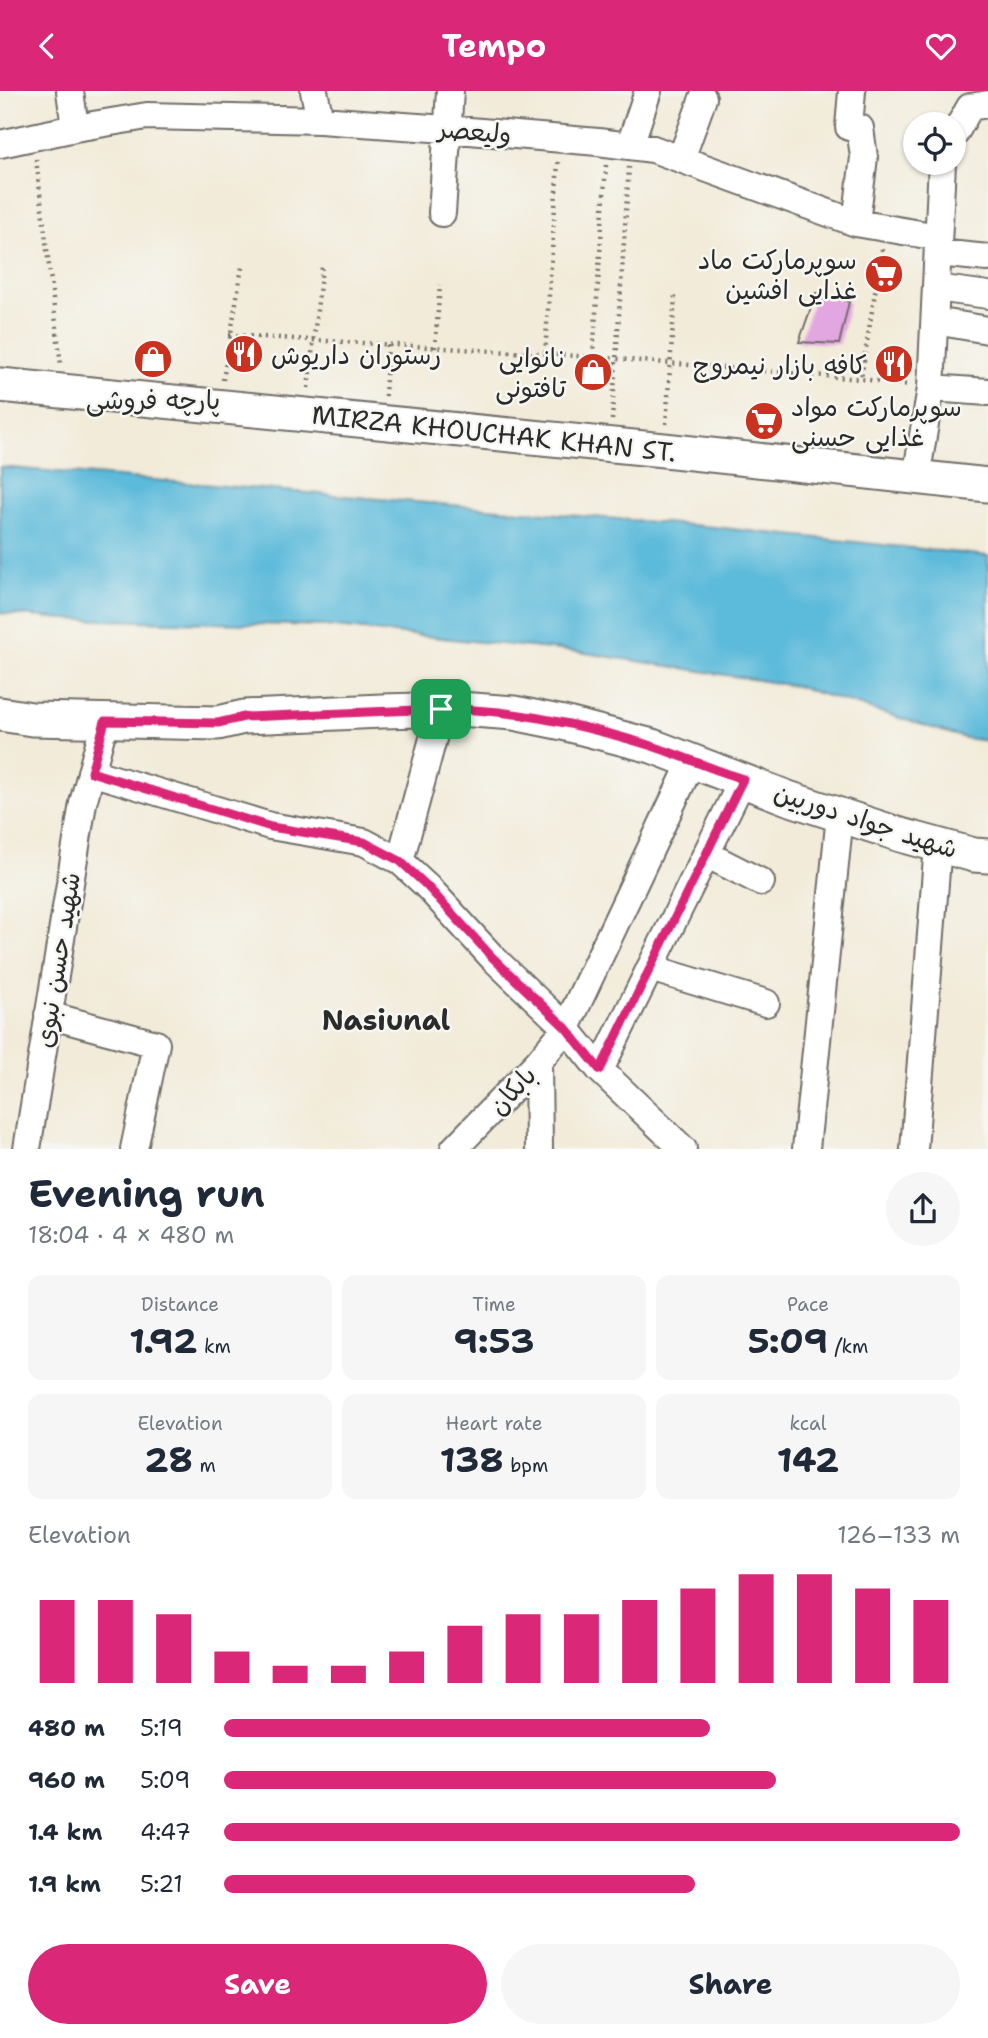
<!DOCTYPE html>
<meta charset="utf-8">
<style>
:root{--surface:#fff;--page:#f6f6f7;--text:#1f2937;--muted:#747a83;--accent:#db2777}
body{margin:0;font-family:"Shantell Sans","Playpen Sans Arabic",sans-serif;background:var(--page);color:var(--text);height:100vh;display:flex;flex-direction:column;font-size:26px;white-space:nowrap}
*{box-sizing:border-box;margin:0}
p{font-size:23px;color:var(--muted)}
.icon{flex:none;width:38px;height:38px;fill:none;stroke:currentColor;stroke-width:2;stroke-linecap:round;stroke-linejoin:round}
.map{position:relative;height:1058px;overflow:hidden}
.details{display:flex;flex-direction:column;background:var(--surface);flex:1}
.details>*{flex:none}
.tools{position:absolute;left:903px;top:21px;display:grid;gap:14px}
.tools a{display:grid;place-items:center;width:63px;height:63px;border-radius:50%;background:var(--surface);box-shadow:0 2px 5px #0004;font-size:35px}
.pin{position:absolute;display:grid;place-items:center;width:60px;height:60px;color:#fff;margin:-30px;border-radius:14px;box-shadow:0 4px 10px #0006}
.round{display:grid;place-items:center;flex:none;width:74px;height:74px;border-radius:37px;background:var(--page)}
.summary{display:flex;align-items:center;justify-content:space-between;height:119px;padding:0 28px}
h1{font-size:38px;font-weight:700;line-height:52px}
.metrics{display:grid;grid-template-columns:repeat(3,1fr);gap:10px;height:119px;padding:7px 28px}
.metrics div{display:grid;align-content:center;border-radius:14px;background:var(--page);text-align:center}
.metrics b{font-size:35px;font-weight:700}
.metrics small{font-size:19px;font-weight:400}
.metrics p{font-size:19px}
.chart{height:196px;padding:14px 28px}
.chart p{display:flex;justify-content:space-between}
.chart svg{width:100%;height:126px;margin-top:7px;stroke:var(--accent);stroke-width:6}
.primary-button{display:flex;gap:14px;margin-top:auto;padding:14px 28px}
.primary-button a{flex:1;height:80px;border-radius:42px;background:var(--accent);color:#fff;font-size:28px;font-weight:700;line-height:80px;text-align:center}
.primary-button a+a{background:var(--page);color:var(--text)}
ul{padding:0 28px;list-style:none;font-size:23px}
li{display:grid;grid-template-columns:112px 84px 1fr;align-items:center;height:52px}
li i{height:18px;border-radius:9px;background:var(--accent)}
header{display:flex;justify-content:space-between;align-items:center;height:91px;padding:0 28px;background:var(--accent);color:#fff;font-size:32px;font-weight:700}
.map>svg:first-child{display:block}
.water{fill:#5cbada;stroke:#447282;stroke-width:2}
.building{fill:#e2a6e1}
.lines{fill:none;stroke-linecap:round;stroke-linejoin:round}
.minor-casing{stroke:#716e68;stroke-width:30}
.major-casing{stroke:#716e68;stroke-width:37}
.path{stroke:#716e68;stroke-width:4.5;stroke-dasharray:2 5;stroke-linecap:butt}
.minor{stroke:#fff;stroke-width:26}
.major{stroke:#fff;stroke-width:33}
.route-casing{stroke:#fff;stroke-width:14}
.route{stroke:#db2777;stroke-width:9}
.labels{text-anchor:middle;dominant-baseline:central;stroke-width:5;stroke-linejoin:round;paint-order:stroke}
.street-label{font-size:26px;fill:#2b2b2b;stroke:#f6f6f2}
.poi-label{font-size:26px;fill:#2b2b2b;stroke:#f6f6f2;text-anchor:end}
.neighbourhood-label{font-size:28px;font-weight:bold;fill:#2b2b2b;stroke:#f6f6f2}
</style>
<header><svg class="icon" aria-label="back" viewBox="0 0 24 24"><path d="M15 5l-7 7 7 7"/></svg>Tempo<svg class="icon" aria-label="heart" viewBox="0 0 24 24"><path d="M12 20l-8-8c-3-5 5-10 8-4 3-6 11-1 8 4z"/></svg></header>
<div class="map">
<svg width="988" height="1058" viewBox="0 0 988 1058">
<rect width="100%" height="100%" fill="#f6f6f2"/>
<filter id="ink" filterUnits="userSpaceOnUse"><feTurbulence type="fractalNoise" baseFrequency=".0143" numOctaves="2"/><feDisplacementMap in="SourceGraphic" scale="14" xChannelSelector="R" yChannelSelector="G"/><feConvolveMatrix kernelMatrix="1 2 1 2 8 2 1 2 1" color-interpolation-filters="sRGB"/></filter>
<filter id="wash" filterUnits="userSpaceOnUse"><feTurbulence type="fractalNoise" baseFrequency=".00686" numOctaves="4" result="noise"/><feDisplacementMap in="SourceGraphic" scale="28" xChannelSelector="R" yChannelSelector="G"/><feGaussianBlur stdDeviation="1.57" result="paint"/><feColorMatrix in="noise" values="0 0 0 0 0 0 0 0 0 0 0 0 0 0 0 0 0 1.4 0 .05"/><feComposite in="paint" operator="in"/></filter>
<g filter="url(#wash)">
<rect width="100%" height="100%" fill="#f2ebd9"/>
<!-- water -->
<path class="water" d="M0 376 713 436 988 465V650L965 647 795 595 579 561 325 535 64 528 0 522Z"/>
<g id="blocks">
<!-- building -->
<path class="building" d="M816 202 849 211 839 253 799 251Z"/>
</g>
</g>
<g filter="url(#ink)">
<use href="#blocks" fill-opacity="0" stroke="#716e68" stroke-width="2"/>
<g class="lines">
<!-- minor casing -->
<g class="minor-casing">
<path id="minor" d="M70 0 75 37
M314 0 320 29
M852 0 849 36 860 37 864 66 856 132
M954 44 970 16 988 13
M0 53 75 37 147 25 320 29 446 38 598 51 653 58 856 132 938 146
M630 54 648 0
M681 68 703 7
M442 122 450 0
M938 162 988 167
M936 197 988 204
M935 230 988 239
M931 297 988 301
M916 387 931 297 942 72
M91 681 270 735 364 751 400 770 426 794 492 866 566 937 600 979 683 1058
M706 763 761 791
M400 770 441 618
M650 877 766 912
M48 924 156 953 134 1058
M538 971 539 1058
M600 979 743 688
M27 1058 83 712 105 630
M454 1058 538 971 566 937 692 670
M806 1058 840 724
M914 1058 938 754"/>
</g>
<!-- major casing -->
<g class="major-casing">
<path id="major" d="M0 294 664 359 988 394
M0 623 32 628 218 632 244 626 382 620 459 618 514 622 563 632 652 655 788 707 901 744 974 764 988 765"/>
</g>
<!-- path -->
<path class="path" d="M36 68 61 274
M558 71 545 263 593 266
M606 74 593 266 861 288
M882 158 861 288 909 294
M229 244 545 263
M435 257 440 194
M223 289 242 176
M308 297 322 176
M385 305 388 254
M612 329 629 76
M666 333 675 205"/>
<!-- minor -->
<use href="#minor" class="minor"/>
<!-- major -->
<use href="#major" class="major"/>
</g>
</g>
<g class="lines" filter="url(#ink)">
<!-- route casing -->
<g class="route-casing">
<path id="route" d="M441 618C511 617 584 634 652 655 682 665 712 678 743 688L600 979 566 937 492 866 426 794 400 770 364 751 271 736 91 681 105 630 218 632 244 626Z"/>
</g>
<!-- route -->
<use href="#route" class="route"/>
</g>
<!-- icons -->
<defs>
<g id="supermarket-disc" transform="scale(2.0125)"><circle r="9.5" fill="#c8321e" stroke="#f6f6f2"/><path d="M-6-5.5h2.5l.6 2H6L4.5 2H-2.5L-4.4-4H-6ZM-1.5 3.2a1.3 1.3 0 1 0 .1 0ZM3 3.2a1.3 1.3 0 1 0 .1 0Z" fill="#fff"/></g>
<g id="restaurant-disc" transform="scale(2.0125)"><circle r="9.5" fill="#c8321e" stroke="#f6f6f2"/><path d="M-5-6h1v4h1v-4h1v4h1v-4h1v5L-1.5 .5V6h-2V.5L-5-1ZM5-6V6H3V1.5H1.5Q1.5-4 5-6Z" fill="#fff"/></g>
<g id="shop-disc" transform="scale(2.0125)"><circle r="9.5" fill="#c8321e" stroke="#f6f6f2"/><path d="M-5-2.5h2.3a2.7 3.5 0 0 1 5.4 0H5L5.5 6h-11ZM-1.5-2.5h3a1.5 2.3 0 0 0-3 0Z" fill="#fff"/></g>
</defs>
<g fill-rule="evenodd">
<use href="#supermarket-disc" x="884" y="183"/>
<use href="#restaurant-disc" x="244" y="263"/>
<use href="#shop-disc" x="153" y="268"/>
<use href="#restaurant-disc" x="894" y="273"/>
<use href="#shop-disc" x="593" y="281"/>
<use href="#supermarket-disc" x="764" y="330"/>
</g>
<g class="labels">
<!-- street labels -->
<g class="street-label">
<text transform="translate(475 40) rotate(5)">ولیعصر</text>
<text transform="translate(494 342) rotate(6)">MIRZA KHOUCHAK KHAN ST.</text>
<text transform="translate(866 729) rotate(18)">شهید جواد دوربین</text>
<text transform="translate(57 869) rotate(-81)">شهید حسن نبوی</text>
<text transform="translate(512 999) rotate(-47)">بابکان</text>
</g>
<!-- poi labels -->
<g class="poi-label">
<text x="857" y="168">سوپرمارکت ماد<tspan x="857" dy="30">غذایی افشین</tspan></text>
<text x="271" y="263" text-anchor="start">رستوران داریوش</text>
<text x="566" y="266">نانوایی<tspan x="566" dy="30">تافتونی</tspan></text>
<text x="867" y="273">کافه بازار نیمروچ</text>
<text x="153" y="308" text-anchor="middle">پارچه فروشی</text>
<text x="791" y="315" text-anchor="start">سوپرمارکت مواد<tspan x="791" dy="30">غذایی حسنی</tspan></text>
</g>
<!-- neighbourhood labels -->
<g class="neighbourhood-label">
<text x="386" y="929">Nasiunal</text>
</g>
</g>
</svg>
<div class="tools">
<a><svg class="icon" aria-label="locate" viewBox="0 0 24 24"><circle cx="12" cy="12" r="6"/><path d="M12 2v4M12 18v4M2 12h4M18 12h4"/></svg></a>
</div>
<div class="pin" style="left:441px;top:618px;background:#1e9e55"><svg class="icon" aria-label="arrive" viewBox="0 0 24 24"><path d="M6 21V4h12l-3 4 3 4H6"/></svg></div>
</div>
<section class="details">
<div class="summary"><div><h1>Evening run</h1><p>18:04 · 4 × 480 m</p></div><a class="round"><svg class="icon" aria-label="share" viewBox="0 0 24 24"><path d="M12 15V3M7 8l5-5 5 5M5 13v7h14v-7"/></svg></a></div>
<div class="metrics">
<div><p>Distance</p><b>1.92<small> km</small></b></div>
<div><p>Time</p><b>9:53</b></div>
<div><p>Pace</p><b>5:09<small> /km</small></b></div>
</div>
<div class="metrics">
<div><p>Elevation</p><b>28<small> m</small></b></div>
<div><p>Heart rate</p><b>138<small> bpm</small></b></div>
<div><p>kcal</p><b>142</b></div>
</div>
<div class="chart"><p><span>Elevation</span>126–133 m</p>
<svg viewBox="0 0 160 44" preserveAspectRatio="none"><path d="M5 44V15M15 44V15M25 44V20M35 44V33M45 44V38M55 44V38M65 44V33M75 44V24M85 44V20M95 44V20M105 44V15M115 44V11M125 44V6M135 44V6M145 44V11M155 44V15"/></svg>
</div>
<ul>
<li><b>480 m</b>5:19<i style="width:66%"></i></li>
<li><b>960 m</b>5:09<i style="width:75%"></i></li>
<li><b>1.4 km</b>4:47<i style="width:100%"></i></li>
<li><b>1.9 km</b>5:21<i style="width:64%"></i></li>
</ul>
<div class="primary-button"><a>Save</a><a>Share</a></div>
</section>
